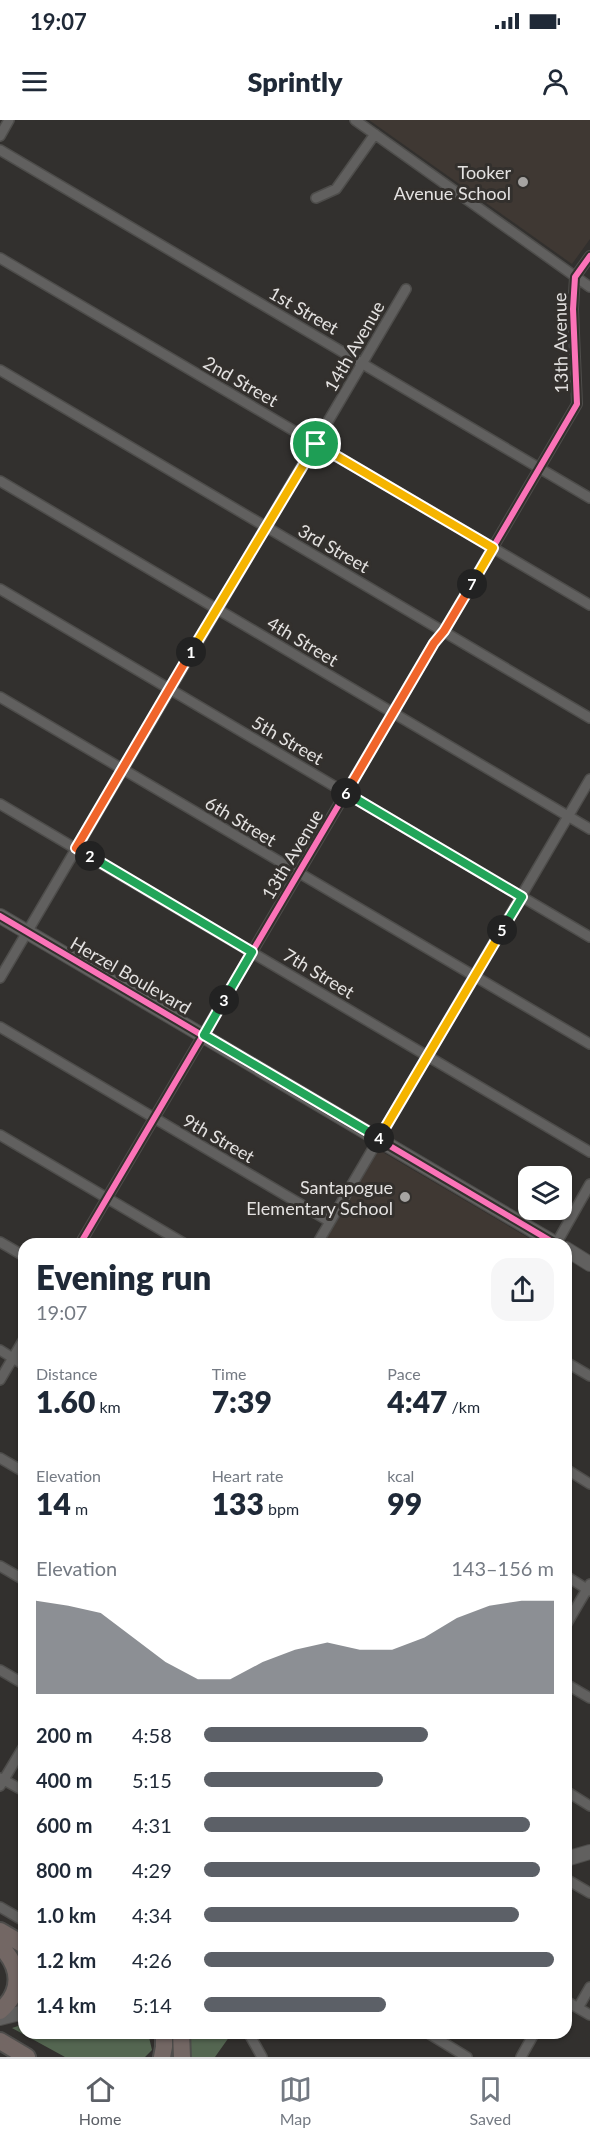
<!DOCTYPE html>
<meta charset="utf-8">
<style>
:root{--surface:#fff;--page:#f6f6f7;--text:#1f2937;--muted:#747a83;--line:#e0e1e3;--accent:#5c6067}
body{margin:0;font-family:Lato,sans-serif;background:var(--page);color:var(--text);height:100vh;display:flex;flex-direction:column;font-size:22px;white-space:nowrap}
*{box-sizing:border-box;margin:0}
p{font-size:20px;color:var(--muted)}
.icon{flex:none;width:33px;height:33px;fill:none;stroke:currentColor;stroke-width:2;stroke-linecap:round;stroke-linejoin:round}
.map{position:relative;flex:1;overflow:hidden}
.panel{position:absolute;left:18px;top:1118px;width:554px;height:801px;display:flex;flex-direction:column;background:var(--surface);border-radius:18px;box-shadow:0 2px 4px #0004}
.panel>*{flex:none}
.tools{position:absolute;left:518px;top:1046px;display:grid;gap:12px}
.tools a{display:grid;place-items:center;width:54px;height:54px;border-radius:12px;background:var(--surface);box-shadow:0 2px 4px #0004;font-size:30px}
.pin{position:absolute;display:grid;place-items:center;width:51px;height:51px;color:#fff;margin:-26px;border:3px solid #fff;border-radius:50%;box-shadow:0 2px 6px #0007}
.km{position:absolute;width:30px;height:30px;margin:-15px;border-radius:50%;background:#222;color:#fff;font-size:16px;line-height:30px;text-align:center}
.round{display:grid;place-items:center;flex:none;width:63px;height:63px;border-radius:18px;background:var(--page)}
.headline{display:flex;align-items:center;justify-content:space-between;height:102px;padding:0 18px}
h1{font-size:33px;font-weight:800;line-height:45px}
.figures{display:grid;grid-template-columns:repeat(3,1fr);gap:9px;height:102px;padding:6px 18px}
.figures div{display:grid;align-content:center}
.figures b{font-size:30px;font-weight:800}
.figures small{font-size:16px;font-weight:400}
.figures p{font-size:16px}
.chart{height:168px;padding:12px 18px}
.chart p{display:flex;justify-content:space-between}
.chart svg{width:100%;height:108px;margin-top:6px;fill:var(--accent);opacity:.7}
ul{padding:0 18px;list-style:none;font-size:20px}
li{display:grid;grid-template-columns:96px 72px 1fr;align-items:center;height:45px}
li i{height:15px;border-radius:8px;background:var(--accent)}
.status{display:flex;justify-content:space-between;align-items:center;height:42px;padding:0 30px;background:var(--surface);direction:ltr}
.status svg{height:16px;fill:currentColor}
header{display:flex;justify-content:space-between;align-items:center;height:78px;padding:0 18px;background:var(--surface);font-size:27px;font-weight:800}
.dock{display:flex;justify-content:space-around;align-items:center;height:84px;border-top:2px solid var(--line);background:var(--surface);font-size:16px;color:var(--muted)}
.dock a{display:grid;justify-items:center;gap:3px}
.dock .active{color:var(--accent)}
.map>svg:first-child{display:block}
.built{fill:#3f3833}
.forest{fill:#546651}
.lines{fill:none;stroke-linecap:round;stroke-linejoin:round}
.street-casing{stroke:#4e4d4b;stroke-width:12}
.secondary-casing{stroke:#4e4d4b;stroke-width:16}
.highway-casing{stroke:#4e4d4b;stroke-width:20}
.street{stroke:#61605f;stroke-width:9}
.secondary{stroke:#61605f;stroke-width:14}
.highway{stroke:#736764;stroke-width:16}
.cycleway-casing{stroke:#33302d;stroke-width:10}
.cycleway{stroke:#fb73b8;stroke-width:6}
.split-1-casing{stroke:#fff;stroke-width:12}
.split-2-casing{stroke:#fff;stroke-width:12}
.split-3-casing{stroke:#fff;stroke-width:12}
.split-4-casing{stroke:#fff;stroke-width:12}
.split-5-casing{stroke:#fff;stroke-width:12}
.split-6-casing{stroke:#fff;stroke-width:12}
.split-7-casing{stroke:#fff;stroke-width:12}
.split-8-casing{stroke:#fff;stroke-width:12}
.split-1{stroke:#f5b400;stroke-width:8}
.split-2{stroke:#f0652b;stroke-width:8}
.split-3{stroke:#22a559;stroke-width:8}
.split-4{stroke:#22a559;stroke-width:8}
.split-5{stroke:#f5b400;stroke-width:8}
.split-6{stroke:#22a559;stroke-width:8}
.split-7{stroke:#f0652b;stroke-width:8}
.split-8{stroke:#f5b400;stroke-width:8}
.poi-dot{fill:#a6a4a2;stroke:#33302d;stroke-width:2}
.labels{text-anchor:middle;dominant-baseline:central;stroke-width:6;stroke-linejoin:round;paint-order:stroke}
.poi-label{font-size:18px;fill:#e4e2e1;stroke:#33302d;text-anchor:end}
.street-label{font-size:18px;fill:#e4e2e1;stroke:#33302d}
</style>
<div class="status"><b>19:07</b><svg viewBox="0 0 49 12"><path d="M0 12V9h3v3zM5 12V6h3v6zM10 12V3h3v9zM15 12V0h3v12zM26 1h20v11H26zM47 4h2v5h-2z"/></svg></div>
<header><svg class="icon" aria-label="menu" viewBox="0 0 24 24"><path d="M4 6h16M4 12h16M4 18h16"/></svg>Sprintly<svg class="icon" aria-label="person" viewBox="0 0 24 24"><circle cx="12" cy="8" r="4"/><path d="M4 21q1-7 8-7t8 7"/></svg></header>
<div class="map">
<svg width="590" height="1937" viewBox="0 0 590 1937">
<rect width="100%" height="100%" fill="#32302e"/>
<!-- built -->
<path class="built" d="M369 0H590V119L572 144Z
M379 1030 537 1123H324Z"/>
<!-- forest -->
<path class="forest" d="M24 1904V1912L148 1913 152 1930 145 1937H65L12 1908Z
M189 1913H232L215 1937H189L191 1929Z"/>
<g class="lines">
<!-- street casing -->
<g class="street-casing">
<path id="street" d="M355 0 590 167
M0 16 9 0
M0 30 590 378
M316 78 336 69 375 14
M0 138 590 485
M0 250 590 598
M0 361 590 709
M0 469 590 817
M0 577 590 924
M0 684 590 1032
M0 858 406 169
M0 907 329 1101
M0 1015 185 1124
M0 1122 24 1136
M80 1124 434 523 444 511 577 284 573 189 575 157 590 136
M317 1124 590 659
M556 1124 590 1064
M0 1230 24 1245
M566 1242 590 1256
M0 1260 24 1219
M0 1338 24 1352
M566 1349 590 1364
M0 1446 24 1460
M566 1456 590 1471
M566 1505 590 1464
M0 1550 24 1564
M566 1564 590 1578
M0 1658 24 1671
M0 1666 24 1626
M566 1671 590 1686
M566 1759 590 1773
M0 1787 24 1801
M566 1881 590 1895
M578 1888 590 1867
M248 1912 262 1937
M426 1912 467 1937
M521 1937 535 1912"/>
</g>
<!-- secondary casing -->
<g class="secondary-casing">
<path id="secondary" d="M0 796 556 1124
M566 1129 590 1144
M566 1739 590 1732
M0 1898 24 1892"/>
</g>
<!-- highway casing -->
<g class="highway-casing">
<path id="highway" d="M0 1811 24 1825
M0 1826C21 1847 23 1871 0 1891
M181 1912 182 1937
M0 1921 27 1937
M162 1937 164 1927V1912"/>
</g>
<!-- street -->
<use href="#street" class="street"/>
<!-- secondary -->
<use href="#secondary" class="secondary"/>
<!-- highway -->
<use href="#highway" class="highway"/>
<!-- cycleway casing -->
<g class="cycleway-casing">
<path id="cycleway" d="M0 796 556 1124
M80 1124 434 523 444 511 577 284 573 189 575 157 590 136"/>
</g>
<!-- cycleway -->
<use href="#cycleway" class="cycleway"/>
</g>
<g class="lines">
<!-- split-1 casing -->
<g class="split-1-casing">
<path id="split-1" d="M191 532 316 324"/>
</g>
<!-- split-2 casing -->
<g class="split-2-casing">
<path id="split-2" d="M90 736 76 728 191 532"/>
</g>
<!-- split-3 casing -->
<g class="split-3-casing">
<path id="split-3" d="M90 736 252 832 224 880"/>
</g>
<!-- split-4 casing -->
<g class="split-4-casing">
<path id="split-4" d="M224 880 204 915 379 1018"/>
</g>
<!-- split-5 casing -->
<g class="split-5-casing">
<path id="split-5" d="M379 1018 502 810"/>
</g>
<!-- split-6 casing -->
<g class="split-6-casing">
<path id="split-6" d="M346 673 522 777 502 810"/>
</g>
<!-- split-7 casing -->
<g class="split-7-casing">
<path id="split-7" d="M346 673 434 523 444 511 472 464"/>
</g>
<!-- split-8 casing -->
<g class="split-8-casing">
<path id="split-8" d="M316 324 493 428 472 464"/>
</g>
<!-- split-1 -->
<use href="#split-1" class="split-1"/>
<!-- split-2 -->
<use href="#split-2" class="split-2"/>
<!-- split-3 -->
<use href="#split-3" class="split-3"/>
<!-- split-4 -->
<use href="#split-4" class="split-4"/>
<!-- split-5 -->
<use href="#split-5" class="split-5"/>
<!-- split-6 -->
<use href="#split-6" class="split-6"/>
<!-- split-7 -->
<use href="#split-7" class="split-7"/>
<!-- split-8 -->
<use href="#split-8" class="split-8"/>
</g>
<!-- markers -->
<g class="poi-dot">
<circle cx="523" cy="62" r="6"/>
<circle cx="405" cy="1077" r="6"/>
</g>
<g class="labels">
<!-- poi labels -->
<g class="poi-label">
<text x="511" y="52">Tooker<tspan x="511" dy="21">Avenue School</tspan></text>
<text x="393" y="1067">Santapogue<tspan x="393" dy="21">Elementary School</tspan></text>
</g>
<!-- street labels -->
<g class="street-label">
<text transform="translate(304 190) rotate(30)">1st Street</text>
<text transform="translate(560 223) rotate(-91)">13th Avenue</text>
<text transform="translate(354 226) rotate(-60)">14th Avenue</text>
<text transform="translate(241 261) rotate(30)">2nd Street</text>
<text transform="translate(334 428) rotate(30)">3rd Street</text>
<text transform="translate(303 521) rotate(31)">4th Street</text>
<text transform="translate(288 620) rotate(30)">5th Street</text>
<text transform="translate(241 701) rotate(31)">6th Street</text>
<text transform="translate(292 734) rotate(-59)">13th Avenue</text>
<text transform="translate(319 853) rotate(31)">7th Street</text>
<text transform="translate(131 855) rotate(30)">Herzel Boulevard</text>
<text transform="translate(219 1018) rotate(30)">9th Street</text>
</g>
</g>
</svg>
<div class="tools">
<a><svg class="icon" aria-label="layers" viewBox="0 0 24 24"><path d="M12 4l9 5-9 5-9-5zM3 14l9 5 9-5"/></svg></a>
</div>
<div class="pin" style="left:316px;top:324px;background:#1e9e55"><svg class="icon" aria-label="arrive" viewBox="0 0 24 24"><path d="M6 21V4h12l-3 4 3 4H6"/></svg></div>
<b class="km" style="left:191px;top:532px">1</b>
<b class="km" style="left:90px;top:736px">2</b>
<b class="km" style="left:224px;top:880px">3</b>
<b class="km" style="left:379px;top:1018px">4</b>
<b class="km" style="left:502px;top:810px">5</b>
<b class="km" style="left:346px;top:673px">6</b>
<b class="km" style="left:472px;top:464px">7</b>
<section class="panel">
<div class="headline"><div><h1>Evening run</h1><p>19:07</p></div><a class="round"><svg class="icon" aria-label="share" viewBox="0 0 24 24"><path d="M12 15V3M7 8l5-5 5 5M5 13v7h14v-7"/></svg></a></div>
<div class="figures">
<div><p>Distance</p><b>1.60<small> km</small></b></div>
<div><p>Time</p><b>7:39</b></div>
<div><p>Pace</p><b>4:47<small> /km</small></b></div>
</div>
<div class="figures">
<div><p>Elevation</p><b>14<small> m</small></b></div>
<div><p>Heart rate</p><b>133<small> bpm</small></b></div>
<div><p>kcal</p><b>99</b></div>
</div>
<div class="chart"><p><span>Elevation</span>143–156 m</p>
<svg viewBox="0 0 160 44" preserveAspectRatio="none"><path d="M0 44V6L10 8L20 11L30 21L40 31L50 38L60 38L70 31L80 26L90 23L100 26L110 26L120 21L130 13L140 8L150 6L160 6V44z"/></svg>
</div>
<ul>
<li><b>200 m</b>4:58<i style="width:64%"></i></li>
<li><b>400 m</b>5:15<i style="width:51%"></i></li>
<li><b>600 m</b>4:31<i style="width:93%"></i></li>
<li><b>800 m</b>4:29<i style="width:96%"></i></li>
<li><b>1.0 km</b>4:34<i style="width:90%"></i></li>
<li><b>1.2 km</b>4:26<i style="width:100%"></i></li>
<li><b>1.4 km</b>5:14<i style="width:52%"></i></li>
</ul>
</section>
</div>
<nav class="dock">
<a class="active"><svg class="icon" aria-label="home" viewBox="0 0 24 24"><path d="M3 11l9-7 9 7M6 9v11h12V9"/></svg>Home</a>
<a><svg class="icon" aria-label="map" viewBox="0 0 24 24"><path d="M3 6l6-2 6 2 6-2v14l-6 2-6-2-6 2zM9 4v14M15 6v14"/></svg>Map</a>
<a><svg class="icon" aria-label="saved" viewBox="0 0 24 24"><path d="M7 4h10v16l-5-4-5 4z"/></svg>Saved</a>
</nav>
